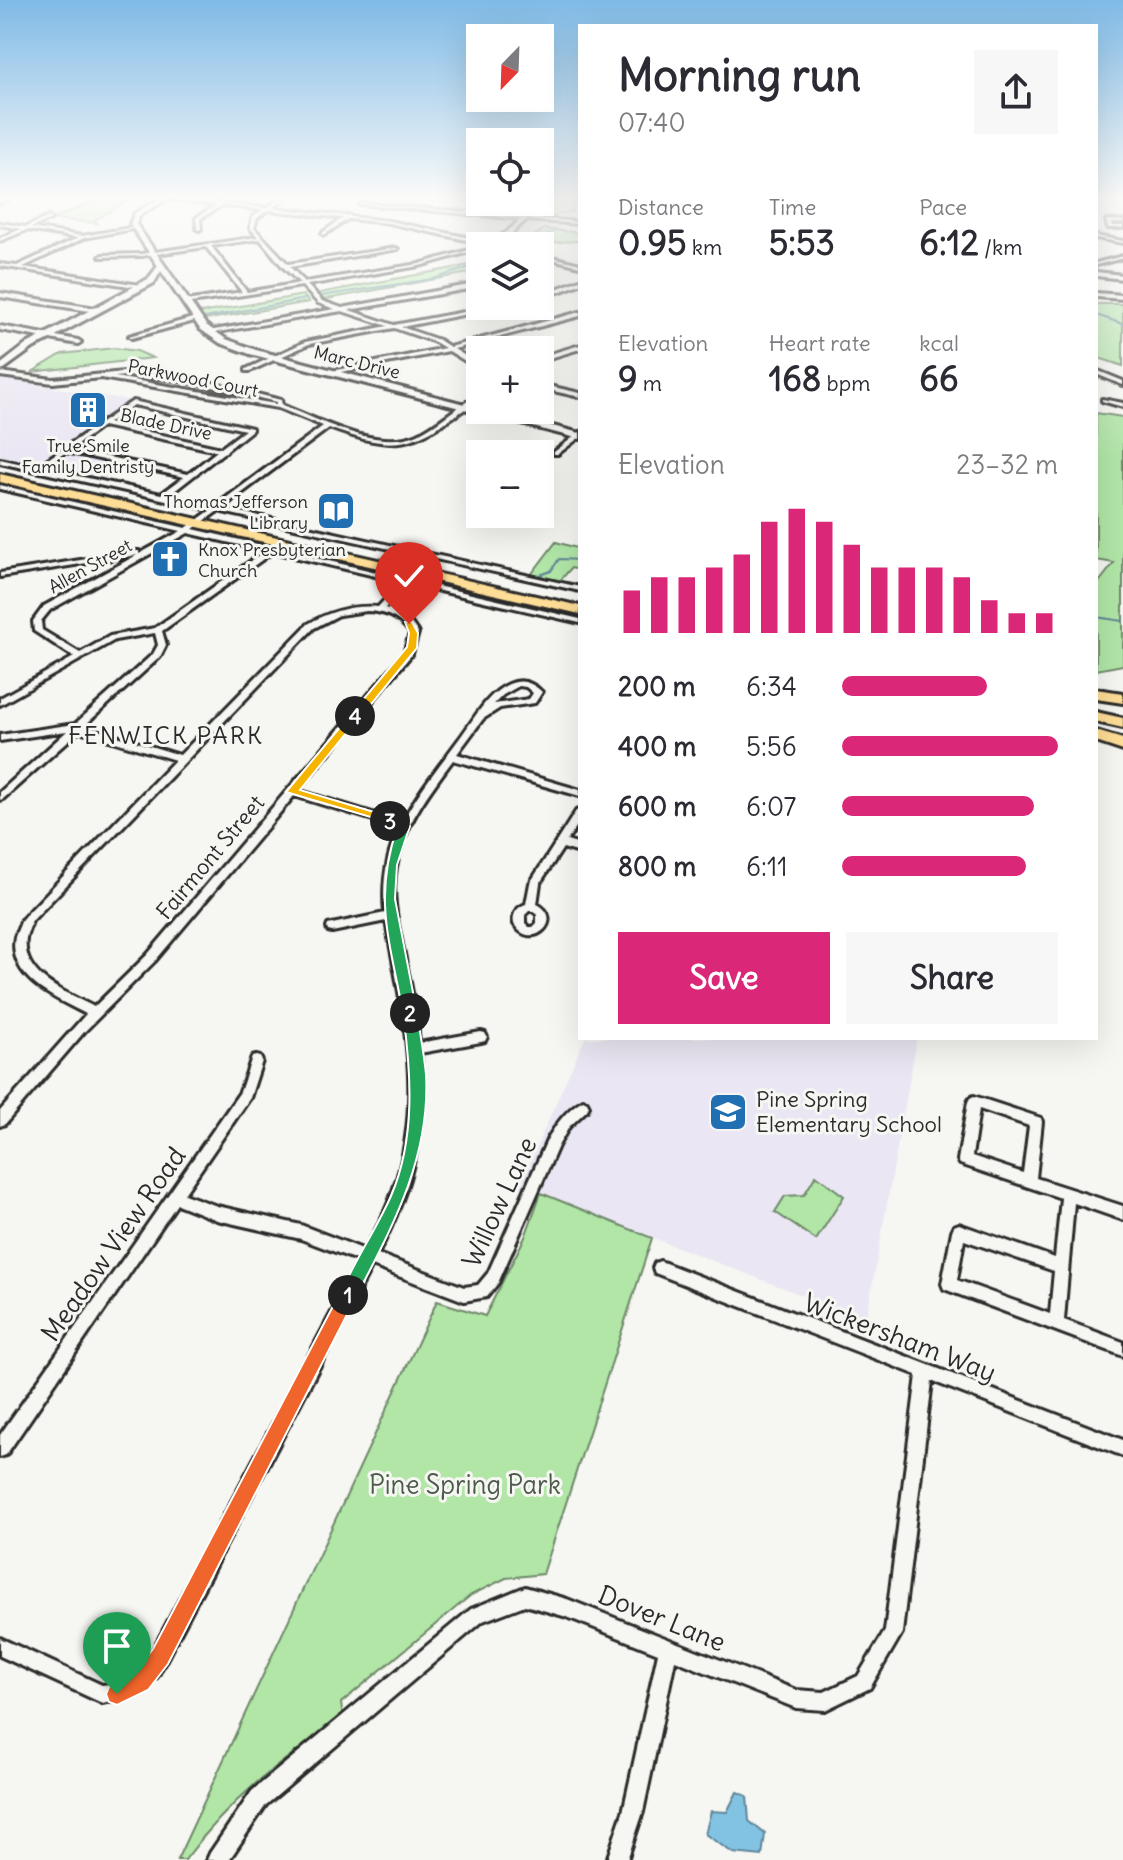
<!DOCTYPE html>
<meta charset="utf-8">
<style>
:root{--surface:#fff;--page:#f7f7f7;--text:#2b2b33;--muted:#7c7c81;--accent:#db2777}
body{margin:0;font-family:Delius,sans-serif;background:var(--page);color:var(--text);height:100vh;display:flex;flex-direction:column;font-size:30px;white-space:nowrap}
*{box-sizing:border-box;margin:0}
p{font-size:26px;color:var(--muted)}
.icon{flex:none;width:44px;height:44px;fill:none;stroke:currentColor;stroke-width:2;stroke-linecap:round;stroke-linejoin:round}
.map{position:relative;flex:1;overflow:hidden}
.side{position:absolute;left:578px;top:24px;width:520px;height:1016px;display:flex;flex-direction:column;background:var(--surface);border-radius:0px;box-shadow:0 8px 32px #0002}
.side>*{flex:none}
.needle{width:52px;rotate:203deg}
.controls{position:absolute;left:466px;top:24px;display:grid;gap:16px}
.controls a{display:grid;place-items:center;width:88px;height:88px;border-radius:0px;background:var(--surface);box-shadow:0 8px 32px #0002;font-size:40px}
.pin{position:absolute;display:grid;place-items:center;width:68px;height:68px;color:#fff;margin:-82px -34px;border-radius:50% 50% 50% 0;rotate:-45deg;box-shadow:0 0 8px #0007}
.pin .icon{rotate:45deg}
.km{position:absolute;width:40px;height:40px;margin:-20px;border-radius:50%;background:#222;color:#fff;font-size:22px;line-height:40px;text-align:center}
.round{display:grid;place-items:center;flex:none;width:84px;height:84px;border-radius:0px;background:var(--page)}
.head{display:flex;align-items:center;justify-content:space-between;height:136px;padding:0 40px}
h1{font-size:44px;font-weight:700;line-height:60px}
.metrics{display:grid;grid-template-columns:repeat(3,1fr);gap:12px;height:136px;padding:8px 40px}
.metrics div{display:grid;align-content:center}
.metrics b{font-size:34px;font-weight:700}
.metrics small{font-size:22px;font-weight:400}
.metrics p{font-size:22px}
.chart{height:224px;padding:16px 40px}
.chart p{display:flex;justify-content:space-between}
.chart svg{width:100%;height:144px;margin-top:8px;stroke:var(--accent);stroke-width:6}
.button{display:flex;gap:16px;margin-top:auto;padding:16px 40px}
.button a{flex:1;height:92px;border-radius:0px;background:var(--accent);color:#fff;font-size:32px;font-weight:700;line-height:92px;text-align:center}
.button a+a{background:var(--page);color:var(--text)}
ul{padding:0 40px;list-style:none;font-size:26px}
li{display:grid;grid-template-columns:128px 96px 1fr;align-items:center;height:60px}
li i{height:20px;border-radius:10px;background:var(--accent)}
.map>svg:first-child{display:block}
.built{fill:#eae6f3}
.green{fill:#b1e6a7;stroke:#6e8869;stroke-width:2}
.water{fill:#82c3e3;stroke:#5f8699;stroke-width:2}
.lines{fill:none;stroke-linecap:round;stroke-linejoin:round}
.stream{stroke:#5f8699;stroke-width:2}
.street-casing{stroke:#2b2b2b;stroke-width:6}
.secondary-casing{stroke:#2b2b2b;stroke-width:6}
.highway-casing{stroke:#2b2b2b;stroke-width:6}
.street{fill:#f6f6f2;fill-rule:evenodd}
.secondary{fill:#f6f6f2;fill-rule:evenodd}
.highway{fill:#fedd96;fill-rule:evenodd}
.split-1{fill:#f0652b;stroke:#fff;stroke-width:2}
.split-2{fill:#22a559;stroke:#fff;stroke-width:2}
.split-3{fill:#22a559;stroke:#fff;stroke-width:2}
.split-4{fill:#f5b400;stroke:#fff;stroke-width:2}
.split-5{fill:#f5b400;stroke:#fff;stroke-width:2}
.labels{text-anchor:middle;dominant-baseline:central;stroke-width:6;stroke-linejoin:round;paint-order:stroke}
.far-street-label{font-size:18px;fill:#2b2b2b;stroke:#f6f6f2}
.far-poi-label{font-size:18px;fill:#2b2b2b;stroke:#f6f6f2}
.street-label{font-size:22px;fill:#2b2b2b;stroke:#f6f6f2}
.poi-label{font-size:22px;fill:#2b2b2b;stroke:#f6f6f2;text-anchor:start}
.neighbourhood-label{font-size:24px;letter-spacing:2px;fill:#2b2b2b;stroke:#f6f6f2}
.near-street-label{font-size:26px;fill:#2b2b2b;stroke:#f6f6f2}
.near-park-label{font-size:26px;fill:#4c5a4a;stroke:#f6f6f2}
</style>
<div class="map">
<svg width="1123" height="1860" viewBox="0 0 1123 1860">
<rect width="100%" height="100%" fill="#f6f6f2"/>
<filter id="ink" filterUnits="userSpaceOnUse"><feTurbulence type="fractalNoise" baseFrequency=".0125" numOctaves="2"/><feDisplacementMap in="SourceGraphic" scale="16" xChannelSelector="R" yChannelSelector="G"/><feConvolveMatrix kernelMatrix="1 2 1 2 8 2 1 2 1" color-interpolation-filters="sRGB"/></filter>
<g filter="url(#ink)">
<!-- built -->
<path class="built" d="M0 378 139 402 66 451 123 464 99 481 0 460Z
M585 1038H917L866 1320 519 1186Z"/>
<!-- green -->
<path class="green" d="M99 199H131L95 220 97 223 52 219Z
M455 199H480V202L580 201 571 205 573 212 557 214 551 219 515 216 522 207 484 206Z
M544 229 580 233V241C558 240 541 246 520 246Z
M480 263V271L322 300 314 294Z
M303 295 309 302 204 320 200 313Z
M1096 304H1123V366L1096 357Z
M114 348 137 351 153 358 32 372 62 354Z
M1096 413 1123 417V665L1096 670V586L1114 563 1096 560Z
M556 542 580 549V570L571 568 559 582 530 576Z
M816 1175 844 1196 816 1240 775 1212 785 1196 804 1195Z
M541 1193 652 1238 543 1574 506 1578 471 1595 341 1703 343 1718C280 1761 231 1798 185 1860H177L437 1301 485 1316 525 1237Z"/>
<!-- water -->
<path class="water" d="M737 1792 747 1796 749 1821 765 1834 762 1856 733 1853 705 1834 711 1811 727 1812Z"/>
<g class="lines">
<!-- stream -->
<path class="stream" d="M545 209 547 218
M529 246 557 229
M321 296 433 279 480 264
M1096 315 1123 324
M205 318 305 299
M540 575 551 571 559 559 580 560
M1096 617 1123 621"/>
<!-- street casing -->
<g class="street-casing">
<path id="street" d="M3 199H9L0 203V200Z
M171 199 267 208 280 199H285L272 208 346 216 349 215 351 217 389 221 489 242 507 232 521 219 359 204 361 203 580 222V224L526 220 511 234 494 243 501 246 489 245 389 223 348 219 324 235 322 233 343 218 268 210 257 218 254 228 288 264 396 248 398 249 290 267 305 282 419 264 480 247V249L419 266 307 285 322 301 342 308 480 283V287L349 310 394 325 496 306H508L401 327 439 340 450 347 580 312V316L454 349 480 365V370L449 351 330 374 327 372 445 348 435 342 394 328 309 344 250 371H246V369L305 342 388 326 342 311 206 334 208 331 335 309 318 303 302 286 184 304 186 301 242 292 206 247 141 256 100 257 102 255 141 254 258 237 250 228 253 216 263 210 222 205 200 219 201 229 199 230 197 229 196 218 216 205ZM260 239 283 267 300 283 247 292 211 246Z
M49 217 51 219 31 228 82 236 136 227 138 228 84 238 23 267 140 285 142 288 0 266V264L17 266 78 238 27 230 0 241V238L21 229 0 225V223L26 227Z
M1106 220 1123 221V223H1111L1112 226H1123V228H1108Z
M1096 236 1123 241V243L1096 238Z
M540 254 580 264V266L540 256Z
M1123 256V258L1096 265V263Z
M1096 272 1123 275V279L1096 276Z
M580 280V284L540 299V295Z
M0 293 96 308 99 310 96 312 0 297Z
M1096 293 1123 295V299L1096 297Z
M196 317 198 320 132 338 129 336Z
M0 326 78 340 81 342 78 344 0 330Z
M580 345V349L540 361V357Z
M1096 370 1123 381V385L1096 374Z
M0 372 53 379 124 372 169 374 213 383 281 400 282 405C320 420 378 452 418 434 440 423 458 405 480 394V399C416 441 407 457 329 428L222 508 580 587V591L218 511 193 529 270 547 275 545 279 547 277 549 580 619V623L418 586 395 611 409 620 418 633 412 654 298 790 402 822C418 792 439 766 459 739 473 721 487 693 509 684 522 678 533 683 542 692L535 703 500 708 483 719 457 754 580 790V796L453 760C429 792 403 826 396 867 390 900 400 932 406 964 412 990 417 1017 419 1043L481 1032 485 1033 487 1037 485 1041 481 1042 420 1053C428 1127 412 1189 378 1254L464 1287 478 1285 488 1273 548 1138C558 1122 567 1109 583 1100L587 1102 589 1106 587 1110 569 1127 558 1146 498 1283 487 1297 464 1301 372 1266 157 1677 134 1696 102 1703 0 1656V1638L102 1685 124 1682 145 1665 359 1261 301 1239 217 1220 177 1204 6 1455 0 1457V1435L240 1092 252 1057 256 1056 260 1057 262 1061 250 1098 184 1194 217 1206 301 1225 365 1250C376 1230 387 1210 394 1188 425 1096 402 1013 386 921L332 932 328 931 327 928 328 925 332 924 385 913C382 882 386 856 399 828L294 796 155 961 85 1031 5 1124 0 1126V1111L86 1014C57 999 7 979 15 937 17 931 20 925 22 919L175 760 79 731 3 799 0 800V792L67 731 0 741V735L75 724 153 654 158 645 155 633 115 640 0 705V698L74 657 34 631 33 621 44 606 137 555 0 577V573L136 551H139V554L181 531 0 489V485L186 528 211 510 0 463V459L36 467 133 401 252 428V430L227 450 226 452 223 453 168 496 215 506 323 426 278 408 101 378 53 383 0 376ZM124 376C176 376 225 390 276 402V404L115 377ZM134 405 245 430 221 448 108 423ZM103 426 217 451 188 474 71 449ZM66 452 184 477 161 494 42 468ZM188 533 265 551 155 628 110 636 80 653 42 630 41 621 50 610ZM273 552 401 582 378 607C352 605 330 611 308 624L180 755 84 726 160 657 166 645 162 631ZM408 584H411L388 609 385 608ZM367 611C386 612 399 617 410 633L404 653 147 955 94 1007C67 993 21 977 26 939 27 933 30 927 32 921L314 628 339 615ZM519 686 526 687 533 693 529 699 494 704 503 695Z
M540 384 580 393V397L540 388Z
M1102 399 1123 403V407L1102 401Z
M580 432V437L558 454H554V452Z
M580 810V821L567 841 580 845V853L563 848 540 883 537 904C567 919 531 953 514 924 512 914 517 907 526 904L530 883 576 811ZM529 911H533L537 915V923L533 927H529L525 923V915Z
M974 1096 1041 1118 1042 1122 1036 1178 1123 1206V1220L1074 1203 1064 1320 1123 1342V1356L944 1289 942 1284 952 1231 954 1226 959 1224 1055 1258 1061 1198 960 1164 958 1160 968 1102 970 1098ZM979 1109 1029 1126 1023 1173 972 1156ZM964 1240 1054 1271 1050 1314 957 1280Z
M660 1261 1123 1440V1456L932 1381 902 1633 870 1688 825 1710 796 1708 675 1660 643 1812 627 1860H607L623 1812 658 1653 567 1617 525 1605 483 1621 266 1805 229 1860H207L210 1853 252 1791 471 1609 525 1587 567 1599 796 1690 824 1692 858 1676 885 1631 917 1375 655 1273 653 1268 655 1263Z"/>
</g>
<!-- secondary casing -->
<g class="secondary-casing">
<path id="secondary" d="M159 199H167L140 215 136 224 206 325 226 339 256 350 480 408V410H490L580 433V439L250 354 220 343 200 329 161 271 154 283 33 348 0 372V365L27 344 148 279 158 266 130 224 135 213Z"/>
</g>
<!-- highway casing -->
<g class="highway-casing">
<path id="highway" d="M0 474 580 606V614L0 482Z
M1096 689 1123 693V703L1096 699Z
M1096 712 1123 718V728L1096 722Z
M1096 731 1123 739V751L1096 742Z"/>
</g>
<!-- street -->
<use href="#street" class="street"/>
<!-- secondary -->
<use href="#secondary" class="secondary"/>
<!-- highway -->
<use href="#highway" class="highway"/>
</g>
</g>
<!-- sky -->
<linearGradient id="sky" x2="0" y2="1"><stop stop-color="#7fbae6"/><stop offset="0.43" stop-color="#fbfbf9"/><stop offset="1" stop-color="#fbfbf9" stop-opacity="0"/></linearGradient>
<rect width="1123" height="459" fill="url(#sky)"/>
<!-- split-1 -->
<path class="split-1" d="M348 1286 357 1295 354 1301 168 1664 148 1690 117 1705 109 1702 106 1694 109 1687 133 1675 153 1649 342 1289Z"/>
<!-- split-2 -->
<path class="split-2" d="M410 1007 417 1013C420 1033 424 1053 426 1074 431 1158 391 1229 354 1301L348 1303 340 1295C354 1261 376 1230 391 1196 416 1138 411 1072 403 1013Z"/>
<!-- split-3 -->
<path class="split-3" d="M390 817 410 826 397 865 395 899 417 1013 410 1018 403 1013C390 941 373 900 397 828L386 824 384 821Z"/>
<!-- split-4 -->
<path class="split-4" d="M351 714 360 716 300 790 394 818V824L286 792Z"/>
<!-- split-5 -->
<path class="split-5" d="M405 622H412L418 633 417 648 359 719H351V714L407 647 409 633Z"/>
<!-- icons -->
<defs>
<g id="building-square" transform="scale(2)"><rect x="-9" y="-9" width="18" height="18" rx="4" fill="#1f6fb2" stroke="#f6f6f2"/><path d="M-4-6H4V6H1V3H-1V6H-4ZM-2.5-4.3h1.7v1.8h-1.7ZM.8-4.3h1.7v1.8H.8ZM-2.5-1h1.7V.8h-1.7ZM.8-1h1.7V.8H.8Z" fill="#fff"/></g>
<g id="library-square" transform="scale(2)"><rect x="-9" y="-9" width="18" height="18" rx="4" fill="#1f6fb2" stroke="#f6f6f2"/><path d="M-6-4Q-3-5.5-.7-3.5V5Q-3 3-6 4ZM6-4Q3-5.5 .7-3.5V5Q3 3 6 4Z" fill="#fff"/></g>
<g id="church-square" transform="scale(2)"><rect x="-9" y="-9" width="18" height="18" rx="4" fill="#1f6fb2" stroke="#f6f6f2"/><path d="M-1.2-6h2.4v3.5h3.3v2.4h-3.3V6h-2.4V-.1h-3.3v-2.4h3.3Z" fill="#fff"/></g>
<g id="school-square" transform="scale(2)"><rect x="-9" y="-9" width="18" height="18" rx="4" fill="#1f6fb2" stroke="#f6f6f2"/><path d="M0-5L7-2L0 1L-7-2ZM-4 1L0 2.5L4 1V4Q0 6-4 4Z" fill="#fff"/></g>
</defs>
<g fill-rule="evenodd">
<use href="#building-square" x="88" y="410"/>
<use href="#library-square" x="336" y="511"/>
<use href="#church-square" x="170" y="559"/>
<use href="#school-square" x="728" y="1112"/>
</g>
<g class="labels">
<!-- far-street labels -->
<g class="far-street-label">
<text transform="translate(357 362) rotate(14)">Marc Drive</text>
<text transform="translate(193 378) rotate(11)">Parkwood Court</text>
<text transform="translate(166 424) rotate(12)">Blade Drive</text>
<text transform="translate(90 566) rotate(-29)">Allen Street</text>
</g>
<!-- far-poi labels -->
<g class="far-poi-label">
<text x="88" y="445">True Smile<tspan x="88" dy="21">Family Dentristy</tspan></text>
<text x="308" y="501" text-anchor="end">Thomas Jefferson<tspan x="308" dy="21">Library</tspan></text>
<text x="198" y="549" text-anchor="start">Knox Presbyterian<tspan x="198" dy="21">Church</tspan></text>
</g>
<!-- street labels -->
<g class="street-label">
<text transform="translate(210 857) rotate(-50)">Fairmont Street</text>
</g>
<!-- poi labels -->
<g class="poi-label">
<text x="756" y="1099">Pine Spring<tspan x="756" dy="25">Elementary School</tspan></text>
</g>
<!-- neighbourhood labels -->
<g class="neighbourhood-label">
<text x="166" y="735">FENWICK PARK</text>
</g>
<!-- near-street labels -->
<g class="near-street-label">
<text transform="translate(499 1202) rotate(-65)">Willow Lane</text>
<text transform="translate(113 1244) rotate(-55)">Meadow View Road</text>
<text transform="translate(900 1337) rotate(21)">Wickersham Way</text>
<text transform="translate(662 1618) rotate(22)">Dover Lane</text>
</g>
<!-- near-park labels -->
<g class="near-park-label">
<text x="465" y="1484">Pine Spring Park</text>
</g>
</g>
</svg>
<div class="controls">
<a><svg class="needle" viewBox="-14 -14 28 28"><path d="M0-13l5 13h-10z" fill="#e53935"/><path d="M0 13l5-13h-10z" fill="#7c7c81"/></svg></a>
<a><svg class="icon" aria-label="locate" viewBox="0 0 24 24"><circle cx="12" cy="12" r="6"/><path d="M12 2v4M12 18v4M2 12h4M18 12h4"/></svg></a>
<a><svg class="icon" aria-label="layers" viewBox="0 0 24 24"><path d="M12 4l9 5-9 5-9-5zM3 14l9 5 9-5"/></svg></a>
<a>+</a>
<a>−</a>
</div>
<div class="pin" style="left:117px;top:1694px;background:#1e9e55"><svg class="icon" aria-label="arrive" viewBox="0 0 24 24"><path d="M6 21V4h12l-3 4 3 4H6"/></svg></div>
<div class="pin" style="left:409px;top:624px;background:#d93025"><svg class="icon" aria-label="check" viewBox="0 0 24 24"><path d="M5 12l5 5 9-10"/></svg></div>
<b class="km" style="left:348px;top:1295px">1</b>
<b class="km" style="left:410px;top:1013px">2</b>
<b class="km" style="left:390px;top:821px">3</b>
<b class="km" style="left:355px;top:716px">4</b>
<section class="side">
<div class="head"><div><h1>Morning run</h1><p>07:40</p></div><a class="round"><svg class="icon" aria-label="share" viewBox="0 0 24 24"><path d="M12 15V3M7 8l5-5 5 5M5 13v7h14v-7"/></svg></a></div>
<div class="metrics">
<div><p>Distance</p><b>0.95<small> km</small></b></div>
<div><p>Time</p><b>5:53</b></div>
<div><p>Pace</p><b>6:12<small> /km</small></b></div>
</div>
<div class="metrics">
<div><p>Elevation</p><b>9<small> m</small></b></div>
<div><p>Heart rate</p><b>168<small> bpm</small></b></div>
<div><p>kcal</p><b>66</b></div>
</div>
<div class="chart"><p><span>Elevation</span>23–32 m</p>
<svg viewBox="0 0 160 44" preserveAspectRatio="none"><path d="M5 44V31M15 44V27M25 44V27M35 44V24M45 44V20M55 44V10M65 44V6M75 44V10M85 44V17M95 44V24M105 44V24M115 44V24M125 44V27M135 44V34M145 44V38M155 44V38"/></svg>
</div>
<ul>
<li><b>200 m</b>6:34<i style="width:67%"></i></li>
<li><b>400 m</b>5:56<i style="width:100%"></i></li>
<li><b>600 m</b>6:07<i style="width:89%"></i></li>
<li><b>800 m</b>6:11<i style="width:85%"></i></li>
</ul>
<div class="button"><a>Save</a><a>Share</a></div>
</section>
</div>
